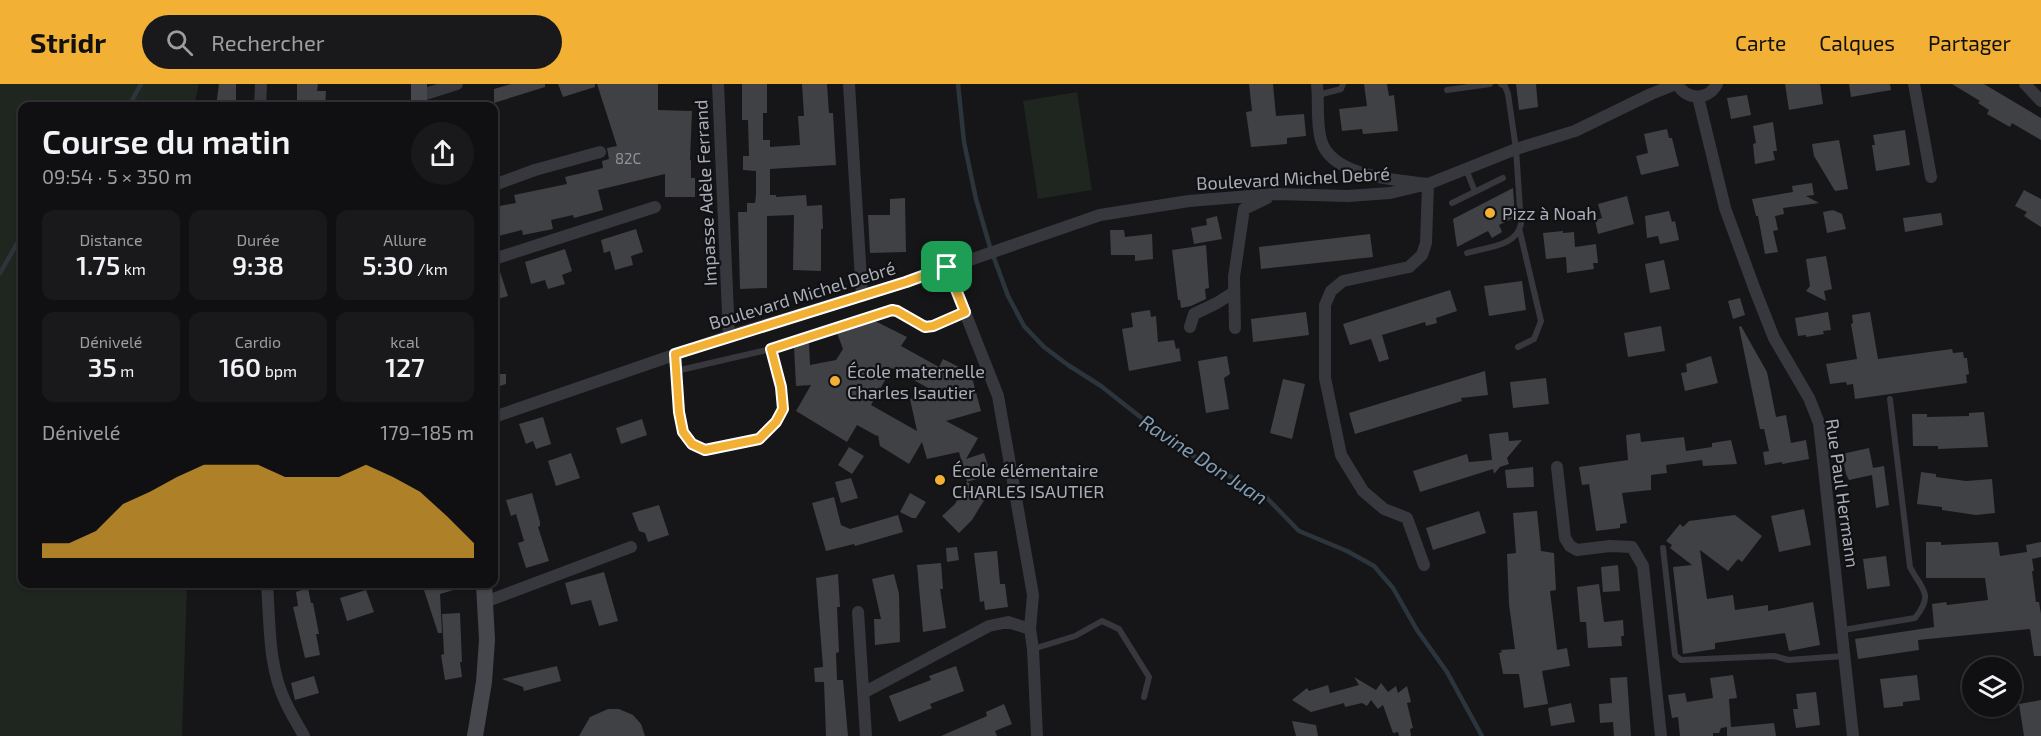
<!DOCTYPE html>
<html lang="fr">
<meta charset="utf-8">
<style>
:root{--surface:#101012;--page:#19191b;--text:#f1f3f6;--muted:#9c9d9f;--line:#303032;--accent:#f2b134}
body{margin:0;font-family:"Exo 2",sans-serif;background:var(--page);color:var(--text);height:100vh;display:flex;flex-direction:column;font-size:22px;white-space:nowrap}
*{box-sizing:border-box;margin:0}
p{font-size:20px;color:var(--muted)}
.icon{flex:none;width:33px;height:33px;fill:none;stroke:currentColor;stroke-width:2;stroke-linecap:round;stroke-linejoin:round}
.map{position:relative;flex:1;overflow:hidden}
.panel{position:absolute;left:18px;top:18px;width:480px;height:486px;display:flex;flex-direction:column;background:var(--surface);border-radius:12px;box-shadow:0 2px 4px #0004,0 0 0 2px var(--line)}
.panel>*{flex:none}
.tools{position:absolute;left:1962px;top:573px;display:grid;gap:12px}
.tools a{display:grid;place-items:center;width:60px;height:60px;border-radius:50%;background:var(--surface);box-shadow:0 2px 4px #0004,0 0 0 2px var(--line);font-size:30px}
.pin{position:absolute;display:grid;place-items:center;width:51px;height:51px;color:#fff;margin:-26px;border-radius:12px;box-shadow:0 3px 9px #0006}
.round{display:grid;place-items:center;flex:none;width:63px;height:63px;border-radius:32px;background:var(--page)}
.summary{display:flex;align-items:center;justify-content:space-between;height:102px;padding:0 24px}
h1{font-size:33px;font-weight:600;line-height:45px}
.figures{display:grid;grid-template-columns:repeat(3,1fr);gap:9px;height:102px;padding:6px 24px}
.figures div{display:grid;align-content:center;border-radius:12px;background:var(--page);text-align:center}
.figures b{font-size:26px;font-weight:600}
.figures small{font-size:16px;font-weight:400}
.figures p{font-size:16px}
.chart{height:168px;padding:12px 24px}
.chart p{display:flex;justify-content:space-between}
.chart svg{width:100%;height:108px;margin-top:6px;fill:var(--accent);opacity:.7}
header{display:flex;align-items:center;gap:36px;box-sizing:border-box;height:84px;padding:0 30px;background:var(--accent);color:#111}
header strong{font-size:28px}
nav{display:flex;gap:33px;margin-inline-start:auto;font-size:21px}
.search{width:420px;height:54px;background:var(--page);display:flex;align-items:center;gap:15px;box-sizing:border-box;padding:0 21px;border-radius:33px;color:var(--muted);font-size:22px}
.map>svg:first-child{display:block}
.green{fill:#1e261f}
.lines{fill:none;stroke-linecap:round;stroke-linejoin:round}
.stream{stroke:#2c353c;stroke-width:4.5}
.building{fill:#404145;fill-rule:evenodd}
.service{stroke:#37383d;stroke-width:6}
.minor{stroke:#37383d;stroke-width:12}
.secondary{stroke:#45474d;stroke-width:16}
.route-casing{stroke:#fff;stroke-width:12}
.route{stroke:#f2b134;stroke-width:8}
.poi-dot{fill:#f2b134;stroke:#111113;stroke-width:2}
.labels{text-anchor:middle;dominant-baseline:central;stroke-width:4.5;stroke-linejoin:round;paint-order:stroke}
.number-label{font-size:15px;fill:#8e929b}
.street-label{font-size:18px;fill:#a8adb8;stroke:#111113}
.poi-label{font-size:18px;fill:#a8adb8;stroke:#111113;text-anchor:start}
.water-label{font-size:20px;font-style:italic;fill:#7f9bb3;stroke:#111113}
</style>
<header>
<strong>Stridr</strong>
<div class="search"><svg class="icon" aria-label="search" viewBox="0 0 24 24"><circle cx="10" cy="10" r="6"/><path d="M15 15l6 6"/></svg>Rechercher</div>
<nav><a>Carte</a><a>Calques</a><a>Partager</a></nav>
</header>
<div class="map">
<svg width="2041" height="652" viewBox="0 0 2041 652">
<rect width="100%" height="100%" fill="#161618"/>
<!-- green -->
<path class="green" d="M0 0H199L194 22H22V500H187L182 652H0Z
M1077 8 1092 106 1038 115 1023 17Z"/>
<g class="lines">
<!-- stream -->
<path class="stream" d="M958 0 964 58 976 115 990 163 1008 212 1024 242 1044 263 1068 281 1101 302 1181 365 1265 412 1299 447 1347 467 1374 482 1393 504 1417 546 1447 588 1482 652
M129 22 141 0
M0 189 22 151"/>
</g>
<!-- building -->
<path class="building" d="M219 0H236V22H216Z
M297 0H318L317 7H326L325 22 297 21Z
M511 0H545V3L494 19V5Z
M558 0H595V3L563 13Z
M597 0H658V26L692 27 690 76H691V94H695V113H665V90L598 106 603 126 574 134 573 131 551 136 553 145 523 151 522 146 494 153V123L516 119 514 111 567 100 565 93 603 84 602 77 609 75 607 64 617 62Z
M742 0H767V29H763V56H770V63L800 61 798 32H804L802 0H827L829 29H833L836 81 770 85V111H776V113L806 111 807 122 822 121 823 145H821V187L793 186 794 131 767 132V204L740 205 738 128H747V119H755L756 111V87L743 86V72H749L748 36H742Z
M1249 0H1273L1276 32 1304 30 1306 52 1287 54V60L1251 63 1246 28 1252 27Z
M1364 0H1387L1389 12 1394 11 1398 47 1363 50 1362 45 1342 47 1339 25 1367 22Z
M1516 0H1536L1538 23 1519 26Z
M1785 0H1820L1823 20 1789 26Z
M1849 0H1890L1891 6 1851 13Z
M1952 0H1984L2041 34V56L2012 39 2010 43 1987 30 1989 26 1978 19 1980 17Z
M1747 11 1751 31 1731 35 1727 14Z
M1773 38 1777 67H1773L1775 76 1755 80 1753 60 1756 59 1753 42Z
M1667 45 1669 54H1672L1679 82 1641 91 1636 72 1648 69 1644 50Z
M1905 46 1910 81 1876 87 1872 61H1875L1873 51Z
M1839 56 1848 105 1835 107 1814 72 1812 60Z
M1812 99 1814 111 1806 112 1819 119 1783 124 1784 130 1775 132 1778 146 1773 147 1778 168 1765 170 1758 132H1756L1752 115 1793 108 1792 102Z
M1513 104 1515 133 1499 141 1502 148 1492 154 1488 147 1457 163 1453 135Z
M2024 106 2041 115V143L2024 132 2027 128 2015 122Z
M1627 112 1634 140 1598 150 1595 136 1602 134 1598 120Z
M905 114 906 168 870 169 868 131H890V115Z
M1833 126 1842 130 1846 145 1827 149 1823 128Z
M1669 127 1672 138 1675 137 1679 156 1660 160 1658 152 1647 154 1645 132Z
M1941 129 1943 141 1905 148 1903 134Z
M1217 132 1222 155 1194 160 1191 144 1207 141 1206 135Z
M636 145 643 168 631 172 633 181 615 186 610 167 604 169 601 156Z
M1110 146H1124L1125 153 1152 150 1153 175 1135 177V171H1111Z
M1563 147V149L1574 148 1575 163 1596 160 1598 179H1593L1594 185 1567 189 1566 173 1546 175 1543 149Z
M1370 150 1373 173 1261 185 1259 163Z
M1206 161 1209 204 1205 205 1206 215 1191 222 1181 224 1180 216H1178L1172 166Z
M565 165 572 187 562 191 565 200 548 205 545 196 531 200 525 178Z
M1826 172 1832 205 1824 207 1826 217 1806 207 1810 202 1806 175Z
M1664 176 1670 205 1650 209 1645 180Z
M498 182 508 212 494 216V183Z
M1522 197 1526 226 1489 232 1484 202Z
M1450 206 1457 227 1436 234 1437 239 1426 242 1425 238 1382 251 1389 275 1379 278 1371 255 1350 261 1343 240Z
M1740 214 1745 231 1733 235 1728 217Z
M1150 226 1151 233 1156 232 1158 258 1174 256 1176 265 1179 264 1181 277 1129 287 1122 245 1133 243 1131 229Z
M1306 228 1309 251 1253 258 1251 235Z
M1828 228 1831 246 1823 247 1824 250 1806 253V251L1798 252 1795 234Z
M1870 228 1878 275 1952 265 1953 269 1963 268 1964 274H1967L1969 290 1966 291 1967 299 1855 315 1853 300 1847 301 1846 298 1830 300 1826 280 1857 275 1851 240 1853 239 1852 231Z
M875 237 907 253 901 262 939 283 943 275 969 288 967 293 973 297 981 327 946 337 978 354 966 375 984 369 991 391 967 398 959 368 927 375 922 358 909 380 880 362 878 351 877 352 857 341 847 358 796 327 811 301 796 302 794 263 809 258 810 281 836 276 843 265 837 249ZM892 284 937 309 910 315 917 347 871 321Z
M1661 242 1665 267 1628 273 1624 249Z
M1741 242 1767 288 1776 333 1786 331 1791 359 1806 356 1809 375 1782 380V378L1765 381 1763 368 1769 367 1764 345H1760L1739 243Z
M1227 272 1230 290 1224 294 1229 325 1206 329 1198 277Z
M1711 272 1718 299 1685 307 1681 289 1687 288 1686 280Z
M1485 287 1488 311 1461 314 1462 317 1355 350 1349 329Z
M494 290H506V300L494 304Z
M1546 294 1549 320 1513 324 1510 298Z
M1283 295 1305 300 1292 355 1270 349Z
M1984 328 1988 363 1938 365V362H1913L1912 330H1927V333L1969 332V329Z
M543 333 551 360 536 365 533 357 526 360 519 340Z
M642 335 647 351 621 360 616 344Z
M1508 348 1509 357 1522 356 1507 374 1509 380 1500 383 1494 390 1493 385 1420 408 1413 387 1467 370 1469 378 1492 376 1489 350Z
M1640 349 1641 358 1684 353 1686 367 1712 363V359L1731 356 1737 380 1703 382 1702 376 1666 381 1667 389 1651 391V406L1622 409 1627 439 1620 440V444L1596 447 1589 400 1582 401 1579 383 1628 376 1626 351Z
M849 363 864 372 852 390 838 381Z
M1869 364 1873 384 1884 382 1889 421 1876 424 1872 391 1849 396 1846 390 1842 370Z
M571 369 580 394 556 402 548 377Z
M1533 383 1534 403 1507 404 1505 386Z
M1921 388 1936 390V393L1966 397 1992 395 1995 429 1976 431 1942 426V423L1917 420Z
M851 394 858 414 841 419 835 398Z
M967 398 988 410 972 436 959 449 942 432 955 420Z
M532 409 540 438V442L538 443 549 477 526 484 518 459 524 457 516 430 511 432 506 416Z
M910 409 926 418 916 434H912L900 428Z
M834 413 841 441 850 445 898 431 903 448 855 462 854 460 826 467 812 419Z
M659 421 669 451 648 458 645 449 639 447 632 429Z
M1804 425 1811 461 1779 468 1771 432Z
M1479 427 1486 449 1433 466 1426 444Z
M1537 427 1541 467 1554 469 1556 506 1550 507 1557 566 1567 564 1570 582 1542 587 1548 620 1524 624 1519 590H1503L1499 569 1502 568 1501 566 1515 565 1509 520 1507 470 1516 469 1513 429Z
M1735 431 1762 452 1742 478 1738 475 1728 487 1700 466 1707 515 1733 511 1735 526 1768 521V527L1813 518 1820 561 1789 567 1785 549 1715 559V565L1683 570 1673 483 1692 481 1670 464 1672 461 1666 457 1680 440 1683 443 1689 437Z
M1926 458H1941V461L1998 458 2000 472 2027 468 2026 461 2041 458V473L2032 475 2034 487H2032L2036 518H2039L2041 530V572H2034L2030 545 1918 556 1919 566 1858 575 1855 555 1934 543 1932 520 1946 518 1947 521 1988 516 1985 494H1926Z
M957 463 959 476 947 478 946 464Z
M997 467 1000 500H1005L1008 523 985 526 984 517 980 518 974 469Z
M1886 472 1890 502 1867 505 1863 475Z
M941 479 943 505H940L946 544 923 548 917 481Z
M1618 481 1620 507 1603 508 1601 483Z
M604 488 618 537 599 542 591 516 571 521 565 499Z
M838 490 840 523H837L839 568 836 569 837 596H843L848 652H826L824 598H815L814 584 823 583 816 494Z
M894 490 899 510 900 558 875 561 874 535H881L872 495Z
M422 500H463L464 503 440 510 442 549H438Z
M1599 500 1604 538 1623 536 1624 552H1621L1622 562 1588 564 1586 538H1580L1577 503Z
M308 504 311 519H313L319 550H316L320 571 305 574 293 523 298 522 296 508Z
M366 506 374 528 347 537 340 514Z
M460 529 462 578H460L462 593 445 596 441 571 444 570 442 530Z
M557 582 561 597 524 607 523 603 502 595Z
M956 582 964 607 930 620 932 624 899 638 889 612 931 596 929 592Z
M1733 591 1737 614 1729 615 1731 643 1774 639 1776 652H1727V643L1721 644 1719 649H1713V652H1680L1678 633 1672 634 1668 611 1685 609 1687 618 1713 614 1710 594Z
M1917 591 1920 616 1903 618V622L1884 624 1880 595Z
M314 592 319 609 295 616 291 599Z
M1354 593 1376 606 1381 599 1388 608 1396 602 1398 609 1407 602 1411 618 1407 619 1413 644 1410 645 1411 652H1399L1398 648 1393 649 1383 621 1378 625 1371 616 1367 622 1362 619 1345 623 1344 619 1311 628 1292 616 1307 604 1309 607 1328 601 1330 609 1359 601Z
M1627 593 1631 652H1614L1613 638 1600 639 1599 620 1612 619 1610 594Z
M1816 608 1820 641 1796 644 1793 625H1798L1796 610Z
M2041 616V652H2024L2019 620Z
M1571 619 1575 638 1551 642 1548 624Z
M1004 620 1012 640 995 647 997 652H941L987 632 986 628Z
M608 625H619L633 631 641 640 645 652H579L590 633Z
M1292 637 1316 641 1318 652H1296Z"/>
<g class="lines">
<!-- service -->
<path class="service" d="M1447 6 1490 0
M1318 11 1341 5 1343 0
M1466 85 1475 108
M1452 119 1503 94
M1467 169C1487 163 1517 162 1521 140L1516 65 1508 10 1505 2 1501 0
M1518 263 1534 255 1541 237 1520 148
M675 271 679 328 683 348 692 360 705 366 759 355 776 338 783 325 781 303 771 265 892 226 897 227 925 243 933 242 965 228
M676 287 771 265
M1663 464 1675 571 1681 576 1774 572 1788 576 1844 572
M1843 546 1915 534C1935 509 1921 505 1910 483L1890 315
M1033 565 1075 552 1102 537 1119 545 1149 593 1144 613"/>
<!-- minor -->
<path class="minor" d="M718 0 729 252
M849 0 862 212
M1317 0C1319 18 1316 39 1321 56 1331 93 1397 96 1428 100L1426 159 1422 171 1409 183 1343 197 1331 207 1325 221V294L1341 371 1363 407 1384 425 1407 434 1424 481
M1677 0C1687 16 1708 17 1717 0
M1914 0 1931 93
M2025 0 2041 17
M419 12 457 0
M1698 13 1725 124 1755 206 1774 254 1809 314 1819 339 1853 652
M260 22 261 0
M494 101 535 86 600 68
M494 175 655 123
M947 183 998 312 1033 511 1030 545 1033 565 1037 652
M1190 243 1194 230 1217 219 1234 208
M1235 244 1234 193 1244 125 1267 114
M494 333 729 252 906 198 1100 131 1189 117 1276 110 1348 112 1390 109 1428 100 1516 65 1575 47 1651 10 1676 0
M1557 383 1565 454 1570 462 1577 466 1610 462 1632 463 1643 482 1661 652
M267 500C270 539 268 583 286 619 291 630 298 641 304 652
M485 518 631 463
M858 528 866 652
M863 609 989 542 1008 538 1030 545"/>
<!-- secondary -->
<path class="secondary" d="M419 0V22
M475 652 484 598 487 556 484 500"/>
</g>
<g class="lines">
<!-- route casing -->
<g class="route-casing">
<path id="route" d="M947 183 965 228 933 242 925 243 897 227 892 226 771 265 781 303 783 325 776 338 759 355 705 366 692 360 683 348 679 328 675 270 906 198Z"/>
</g>
<!-- route -->
<use href="#route" class="route"/>
</g>
<!-- markers -->
<g class="poi-dot">
<circle cx="1490" cy="129" r="6"/>
<circle cx="835" cy="297" r="6"/>
<circle cx="940" cy="396" r="6"/>
</g>
<g class="labels">
<!-- number labels -->
<g class="number-label">
<text x="628" y="74">82C</text>
</g>
<!-- street labels -->
<g class="street-label">
<text transform="translate(1293 94) rotate(-3)">Boulevard Michel Debré</text>
<text transform="translate(705 109) rotate(-93)">Impasse Adèle Ferrand</text>
<text transform="translate(802 211) rotate(-17)">Boulevard Michel Debré</text>
<text transform="translate(1843 409) rotate(82)">Rue Paul Hermann</text>
</g>
<!-- poi labels -->
<g class="poi-label">
<text x="1502" y="129">Pizz à Noah</text>
<text x="847" y="287">École maternelle<tspan x="847" dy="21">Charles Isautier</tspan></text>
<text x="952" y="386">École élémentaire<tspan x="952" dy="21">CHARLES ISAUTIER</tspan></text>
</g>
<!-- water labels -->
<g class="water-label">
<text transform="translate(1204 375) rotate(33)">Ravine Don Juan</text>
</g>
</g>
</svg>
<div class="tools">
<a><svg class="icon" aria-label="layers" viewBox="0 0 24 24"><path d="M12 4l9 5-9 5-9-5zM3 14l9 5 9-5"/></svg></a>
</div>
<div class="pin" style="left:947px;top:183px;background:#1e9e55"><svg class="icon" aria-label="arrive" viewBox="0 0 24 24"><path d="M6 21V4h12l-3 4 3 4H6"/></svg></div>
<section class="panel">
<div class="summary"><div><h1>Course du matin</h1><p>09:54 · 5 × 350 m</p></div><a class="round"><svg class="icon" aria-label="share" viewBox="0 0 24 24"><path d="M12 15V3M7 8l5-5 5 5M5 13v7h14v-7"/></svg></a></div>
<div class="figures">
<div><p>Distance</p><b>1.75<small> km</small></b></div>
<div><p>Durée</p><b>9:38</b></div>
<div><p>Allure</p><b>5:30<small> /km</small></b></div>
</div>
<div class="figures">
<div><p>Dénivelé</p><b>35<small> m</small></b></div>
<div><p>Cardio</p><b>160<small> bpm</small></b></div>
<div><p>kcal</p><b>127</b></div>
</div>
<div class="chart"><p><span>Dénivelé</span>179–185 m</p>
<svg viewBox="0 0 160 44" preserveAspectRatio="none"><path d="M0 44V38L10 38L20 33L30 22L40 17L50 11L60 6L70 6L80 6L90 11L100 11L110 11L120 6L130 11L140 17L150 27L160 38V44z"/></svg>
</div>
</section>
</div>
